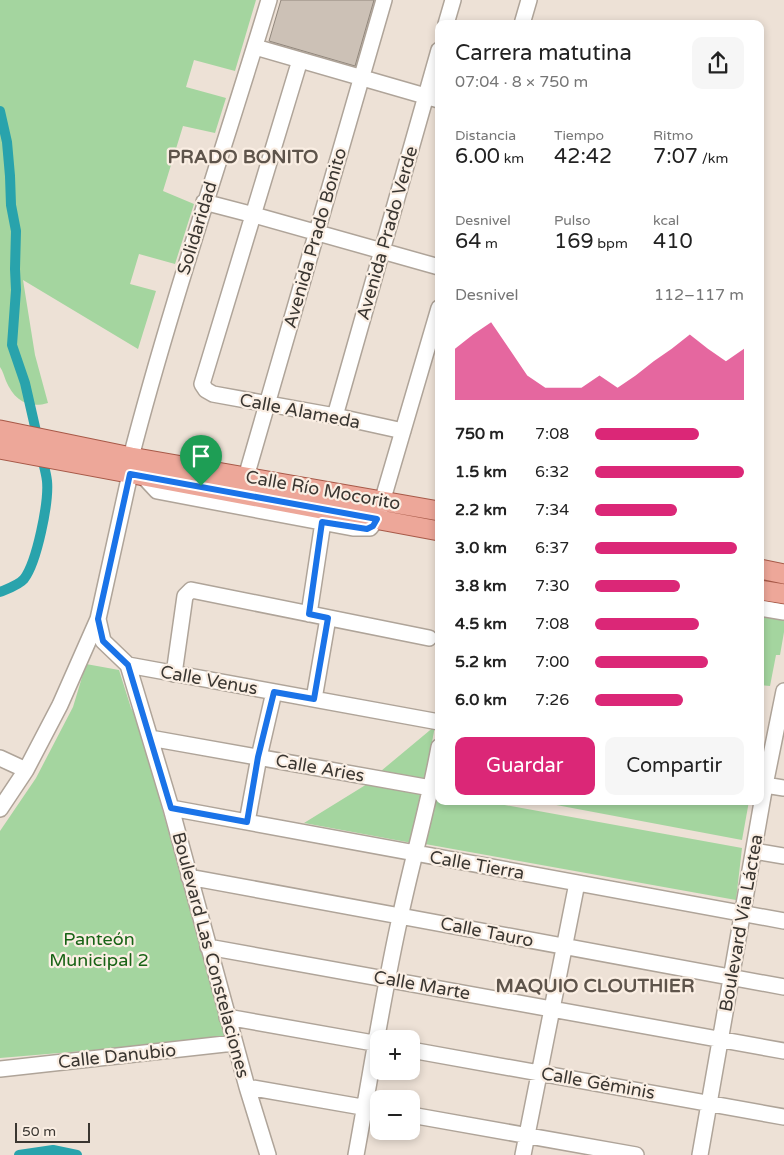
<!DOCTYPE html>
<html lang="es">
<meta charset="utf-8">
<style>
:root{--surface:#fff;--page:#f6f6f6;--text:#222;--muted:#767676;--accent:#db2777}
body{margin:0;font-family:"Varela Round",sans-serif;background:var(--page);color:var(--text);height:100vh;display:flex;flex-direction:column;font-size:19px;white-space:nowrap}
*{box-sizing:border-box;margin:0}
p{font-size:16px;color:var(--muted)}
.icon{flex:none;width:28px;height:28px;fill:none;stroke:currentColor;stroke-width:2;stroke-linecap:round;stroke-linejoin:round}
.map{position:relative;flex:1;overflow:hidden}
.sheet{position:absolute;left:435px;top:20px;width:329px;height:785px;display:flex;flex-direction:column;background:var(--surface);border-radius:10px;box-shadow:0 2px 8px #0003}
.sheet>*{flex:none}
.fabs{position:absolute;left:370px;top:1030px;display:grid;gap:10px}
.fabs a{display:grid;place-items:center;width:50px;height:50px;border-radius:10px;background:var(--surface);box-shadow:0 2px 8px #0003;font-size:25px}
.scale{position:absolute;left:15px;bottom:12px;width:75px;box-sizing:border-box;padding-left:5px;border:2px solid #3a3631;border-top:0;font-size:14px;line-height:18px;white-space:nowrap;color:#3a3631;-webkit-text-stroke:4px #faeee3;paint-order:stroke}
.pin{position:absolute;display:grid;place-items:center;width:42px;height:42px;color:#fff;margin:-51px -21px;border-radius:50% 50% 50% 0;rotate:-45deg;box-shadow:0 0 5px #0007}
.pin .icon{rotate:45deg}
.round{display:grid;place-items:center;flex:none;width:52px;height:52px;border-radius:10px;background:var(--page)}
.overview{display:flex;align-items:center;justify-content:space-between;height:85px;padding:0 20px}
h1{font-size:22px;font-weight:600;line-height:38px}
.stats{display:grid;grid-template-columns:repeat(3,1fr);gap:8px;height:85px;padding:5px 20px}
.stats div{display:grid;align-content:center}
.stats b{font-size:21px;font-weight:600}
.stats small{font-size:14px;font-weight:400}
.stats p{font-size:14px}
.chart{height:140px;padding:10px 20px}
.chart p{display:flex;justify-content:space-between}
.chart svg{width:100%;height:90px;margin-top:5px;fill:var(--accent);opacity:.7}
.cta{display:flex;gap:10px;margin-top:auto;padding:10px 20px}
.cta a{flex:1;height:58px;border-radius:10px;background:var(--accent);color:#fff;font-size:20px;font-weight:600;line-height:58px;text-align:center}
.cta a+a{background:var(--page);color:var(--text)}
ul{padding:0 20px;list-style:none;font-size:16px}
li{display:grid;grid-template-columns:80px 60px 1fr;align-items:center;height:38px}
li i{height:12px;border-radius:6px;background:var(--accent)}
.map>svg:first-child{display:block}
.green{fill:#a4d59f}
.shadow{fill:#0003}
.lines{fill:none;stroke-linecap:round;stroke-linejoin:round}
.canal{stroke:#29a3ac;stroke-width:10}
.building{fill:#ccc1b6;stroke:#91877c}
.minor-casing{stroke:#afa499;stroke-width:18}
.major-casing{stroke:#a75948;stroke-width:21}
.minor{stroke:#fff;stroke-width:15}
.major{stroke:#eda799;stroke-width:19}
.route-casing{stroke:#fff;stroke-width:10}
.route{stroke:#1a73e8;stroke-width:6}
.labels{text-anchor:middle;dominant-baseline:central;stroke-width:4.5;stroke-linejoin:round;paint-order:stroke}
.street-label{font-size:18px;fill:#3a3631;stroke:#faeee3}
.park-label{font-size:18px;fill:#186315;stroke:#faeee3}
.neighbourhood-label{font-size:19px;font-weight:bold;fill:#5e544b;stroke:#faeee3}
</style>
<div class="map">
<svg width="784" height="1155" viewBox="0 0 784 1155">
<rect width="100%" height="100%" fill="#ede1d6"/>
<!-- green -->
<path class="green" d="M0 0H256L235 71 194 60 186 87 226 98 215 133 183 126 163 191 194 204 175 264 139 254 130 284 156 291 138 349 23 280 35 355 48 403C28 409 14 400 6 381 4 376 3 371 0 367Z
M760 615 784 620V632L780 655H776L770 686 760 685Z
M86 664 119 670 131 708 138 720 225 1039 0 1058V831L36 778 73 707Z
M435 726 425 780 381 771Z
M372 781 424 790 412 843 304 823Z
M434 792 439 793V801H483L742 848 736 900 425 844Z
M535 801H749L742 840Z"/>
<!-- shadow -->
<path class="shadow" d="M282 0H384L359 73 275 49 270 41Z"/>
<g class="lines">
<!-- canal -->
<path class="canal" d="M0 111 7 142 10 176 11 205 16 231 15 269 16 290 12 345 25 383 38 440
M0 592C7 589 19 585 24 579 37 562 49 502 47 481 46 472 43 463 41 454
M19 1155 53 1150 77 1155"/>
</g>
<!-- building -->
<path class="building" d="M281 0H374L355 66 269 41Z"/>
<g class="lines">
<!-- minor casing -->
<g class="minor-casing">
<path id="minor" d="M446 24 453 0
M522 24 529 0
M255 47 439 100
M300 60 202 384 206 390 213 394 335 416 403 431
M204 202 254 215 439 267
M335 416 439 50
M131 457C171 303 223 152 269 0
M143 476 157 491 353 528H370L377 519 439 308
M246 477 384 0
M760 608 784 612
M309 614 323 522
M98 619 103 641 128 665 171 808 247 1087 268 1155
M128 665 439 722
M174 674 185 596 191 590 429 638
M314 699 328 618
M150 738 431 788
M0 758 26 770
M765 785 784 788
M171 808 784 921
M0 809 26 770 60 705 98 619 130 474
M247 822 259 757 274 692
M754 851 784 856
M189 877 784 987
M208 947 784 1051
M227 1017 379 1044
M411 1050 784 1117
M0 1069 234 1043
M247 1087 379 1110
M411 1115 636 1155
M356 1155C371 1074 383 993 401 913 413 857 429 803 439 747
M523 1155 577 883
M700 1155 765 785 784 691"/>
</g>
<!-- major casing -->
<g class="major-casing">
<path id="major" d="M0 430 131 457 439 511
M0 449 439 531
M760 569 784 574
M760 590 784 594"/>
</g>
<!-- minor -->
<use href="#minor" class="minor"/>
<!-- major -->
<use href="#major" class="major"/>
</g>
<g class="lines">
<!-- route casing -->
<g class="route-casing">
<path id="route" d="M130 474 377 519 373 526 367 529 322 522 309 614 328 618 314 699 274 692 258 757 247 822 171 808 128 665 103 641 98 619Z"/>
</g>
<!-- route -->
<use href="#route" class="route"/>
</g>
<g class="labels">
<!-- street labels -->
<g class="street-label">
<text transform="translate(197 228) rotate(-73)">Solidaridad</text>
<text transform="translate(387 233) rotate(-74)">Avenida Prado Verde</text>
<text transform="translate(315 238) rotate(-74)">Avenida Prado Bonito</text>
<text transform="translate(300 411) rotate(11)">Calle Alameda</text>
<text transform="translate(323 490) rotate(10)">Calle Río Mocorito</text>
<text transform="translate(209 680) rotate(10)">Calle Venus</text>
<text transform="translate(320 768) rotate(10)">Calle Aries</text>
<text transform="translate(477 865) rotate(10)">Calle Tierra</text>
<text transform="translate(741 923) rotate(-80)">Boulevard Vía Láctea</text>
<text transform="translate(487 932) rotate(11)">Calle Tauro</text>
<text transform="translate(211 955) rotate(75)">Boulevard Las Constelaciones</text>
<text transform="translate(422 985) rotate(10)">Calle Marte</text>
<text transform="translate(117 1056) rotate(-6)">Calle Danubio</text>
<text transform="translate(598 1083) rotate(10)">Calle Géminis</text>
</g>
<!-- park labels -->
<g class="park-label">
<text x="99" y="939">Panteón<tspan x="99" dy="21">Municipal 2</tspan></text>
</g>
<!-- neighbourhood labels -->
<g class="neighbourhood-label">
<text x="243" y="157">PRADO BONITO</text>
<text x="595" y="986">MAQUIO CLOUTHIER</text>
</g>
</g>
</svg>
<div class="fabs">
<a>+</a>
<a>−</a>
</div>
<div class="scale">50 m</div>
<div class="pin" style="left:201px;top:486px;background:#1e9e55"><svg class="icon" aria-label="arrive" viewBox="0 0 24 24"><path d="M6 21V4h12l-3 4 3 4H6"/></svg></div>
<section class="sheet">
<div class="overview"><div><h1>Carrera matutina</h1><p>07:04 · 8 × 750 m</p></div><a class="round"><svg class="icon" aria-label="share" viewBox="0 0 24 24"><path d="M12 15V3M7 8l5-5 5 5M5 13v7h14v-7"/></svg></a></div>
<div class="stats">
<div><p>Distancia</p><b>6.00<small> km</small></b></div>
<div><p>Tiempo</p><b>42:42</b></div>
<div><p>Ritmo</p><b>7:07<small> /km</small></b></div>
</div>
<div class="stats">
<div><p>Desnivel</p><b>64<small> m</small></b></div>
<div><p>Pulso</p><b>169<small> bpm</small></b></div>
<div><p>kcal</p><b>410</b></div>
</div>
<div class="chart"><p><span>Desnivel</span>112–117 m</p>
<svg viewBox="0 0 160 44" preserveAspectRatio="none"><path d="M0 44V19L10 12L20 6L30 19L40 32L50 38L60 38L70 38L80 32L90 38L100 32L110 25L120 19L130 12L140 19L150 25L160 19V44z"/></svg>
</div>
<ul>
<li><b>750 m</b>7:08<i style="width:70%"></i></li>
<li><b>1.5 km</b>6:32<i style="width:100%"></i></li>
<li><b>2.2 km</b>7:34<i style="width:55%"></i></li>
<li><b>3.0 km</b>6:37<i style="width:95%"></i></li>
<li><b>3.8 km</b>7:30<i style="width:57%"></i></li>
<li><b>4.5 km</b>7:08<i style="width:70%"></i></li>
<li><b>5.2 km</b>7:00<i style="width:76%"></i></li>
<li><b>6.0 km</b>7:26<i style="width:59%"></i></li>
</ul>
<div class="cta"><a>Guardar</a><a>Compartir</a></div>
</section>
</div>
